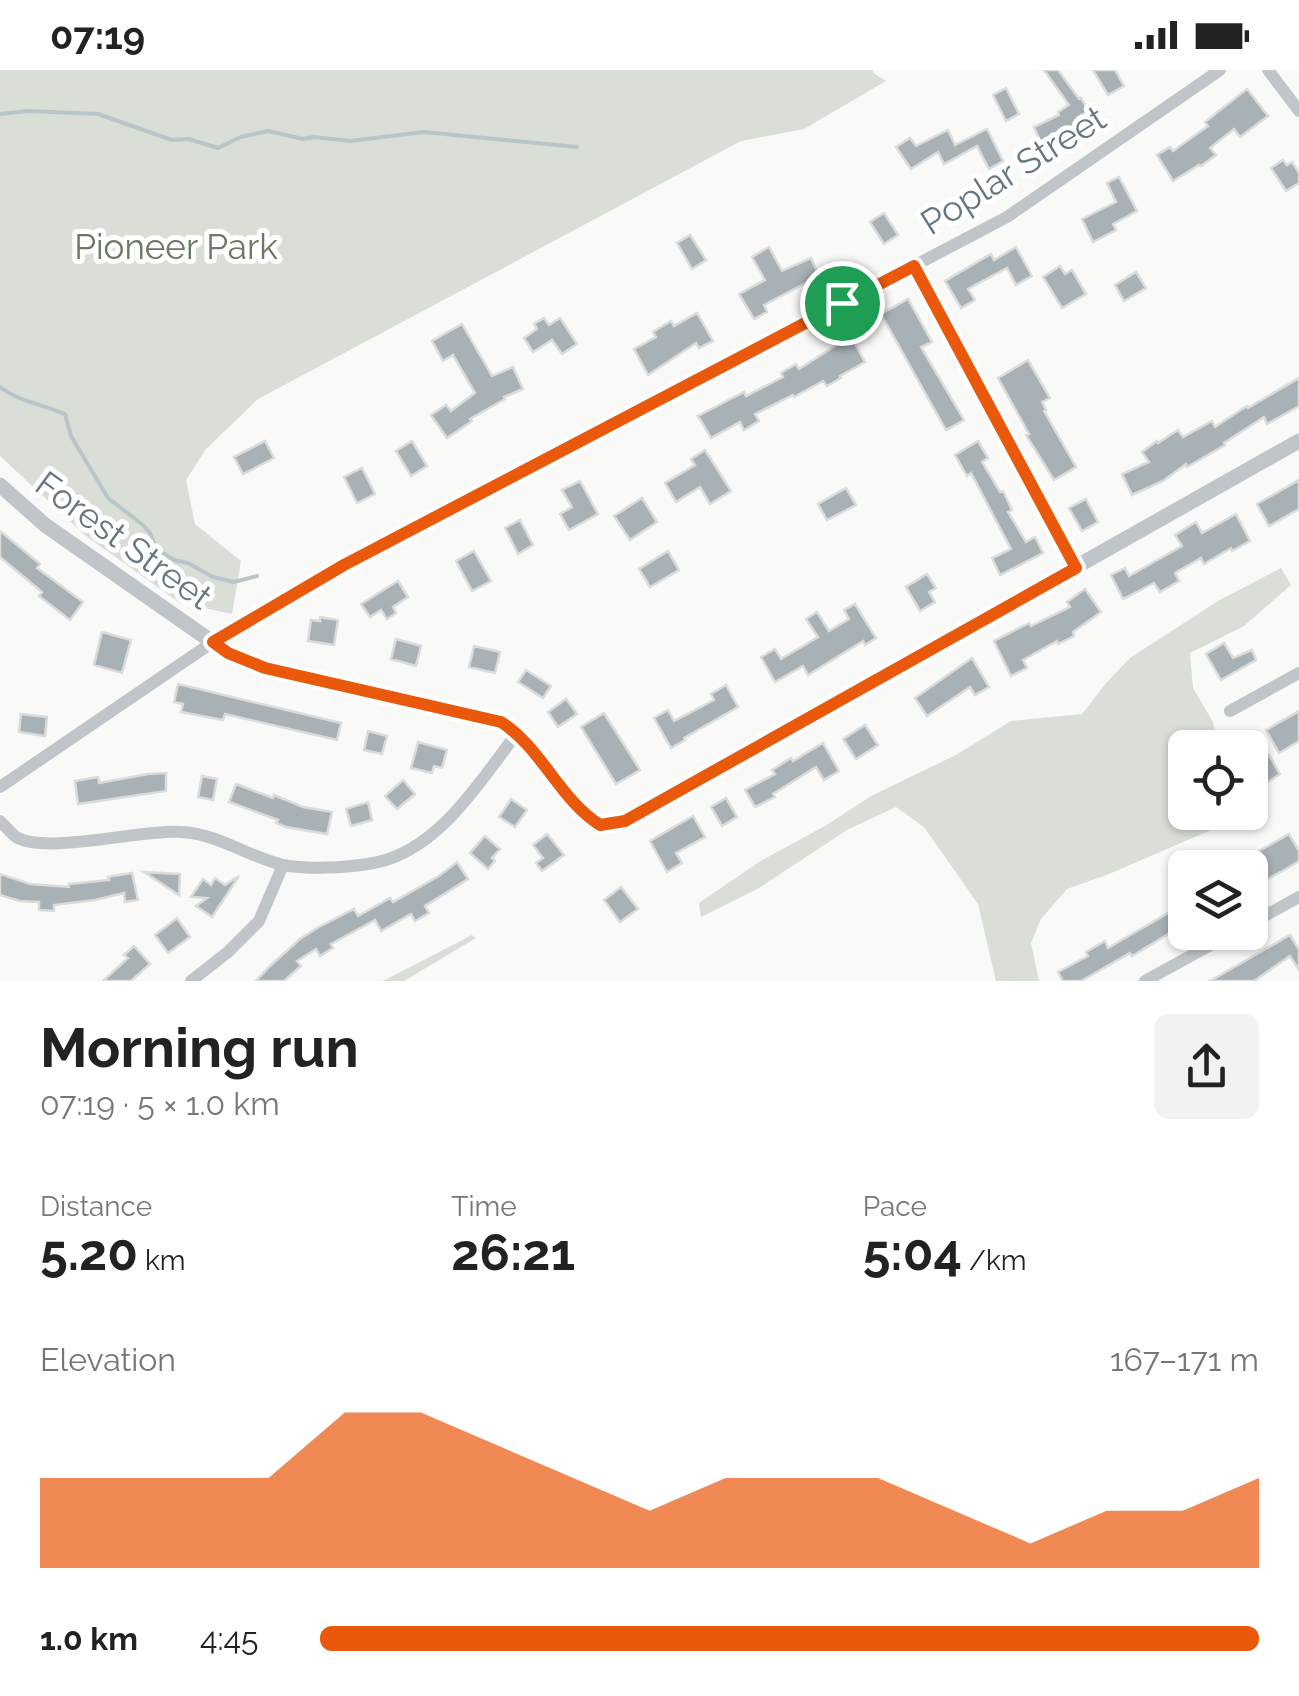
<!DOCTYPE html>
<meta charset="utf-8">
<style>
:root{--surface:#fff;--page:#f2f2f2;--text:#222;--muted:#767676;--accent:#ea580c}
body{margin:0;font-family:Raleway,sans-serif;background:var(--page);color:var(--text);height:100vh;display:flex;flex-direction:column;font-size:38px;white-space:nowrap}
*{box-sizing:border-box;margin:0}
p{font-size:32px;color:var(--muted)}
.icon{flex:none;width:55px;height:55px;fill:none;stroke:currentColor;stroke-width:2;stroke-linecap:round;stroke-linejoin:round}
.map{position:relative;height:911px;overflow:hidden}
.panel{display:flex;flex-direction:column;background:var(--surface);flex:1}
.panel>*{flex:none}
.controls{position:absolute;left:1168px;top:660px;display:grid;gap:20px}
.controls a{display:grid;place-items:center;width:100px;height:100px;border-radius:15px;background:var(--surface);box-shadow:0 2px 8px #0004;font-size:50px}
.pin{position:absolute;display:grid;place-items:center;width:85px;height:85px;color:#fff;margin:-42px;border:5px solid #fff;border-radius:50%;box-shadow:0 2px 10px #0007}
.round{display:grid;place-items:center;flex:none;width:105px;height:105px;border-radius:15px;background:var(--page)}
.head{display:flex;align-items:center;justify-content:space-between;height:170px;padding:0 40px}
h1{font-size:55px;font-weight:700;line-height:75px}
.figures{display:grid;grid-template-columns:repeat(3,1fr);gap:15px;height:170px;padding:10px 40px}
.figures div{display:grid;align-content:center}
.figures b{font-size:50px;font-weight:700}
.figures small{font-size:28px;font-weight:400}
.figures p{font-size:28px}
.chart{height:280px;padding:20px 40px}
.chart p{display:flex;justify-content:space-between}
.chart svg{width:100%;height:180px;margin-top:10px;fill:var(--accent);opacity:.7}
ul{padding:0 40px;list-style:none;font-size:32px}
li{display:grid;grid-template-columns:160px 120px 1fr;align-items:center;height:75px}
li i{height:25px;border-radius:12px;background:var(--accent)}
.status{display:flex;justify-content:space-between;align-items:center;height:70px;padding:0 50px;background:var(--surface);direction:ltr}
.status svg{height:28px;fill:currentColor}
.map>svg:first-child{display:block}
.green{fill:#d9ded6}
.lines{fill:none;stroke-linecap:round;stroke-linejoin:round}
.stream{stroke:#b8c6c9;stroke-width:4}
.building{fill:#a7b1b6;stroke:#dbdbd9;stroke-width:2.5}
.minor{stroke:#c0c5c9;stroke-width:12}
.tertiary{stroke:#c0c5c9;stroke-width:15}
.route-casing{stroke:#fff;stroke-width:20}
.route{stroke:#ea580c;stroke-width:12}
.labels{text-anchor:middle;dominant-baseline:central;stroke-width:10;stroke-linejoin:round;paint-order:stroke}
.street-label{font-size:35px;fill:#657781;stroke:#fff}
.park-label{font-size:35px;fill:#697963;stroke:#fff}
</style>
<div class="status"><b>07:19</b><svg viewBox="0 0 49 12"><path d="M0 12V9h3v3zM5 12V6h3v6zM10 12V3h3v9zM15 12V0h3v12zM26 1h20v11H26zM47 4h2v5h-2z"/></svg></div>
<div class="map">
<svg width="1299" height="911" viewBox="0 0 1299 911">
<rect width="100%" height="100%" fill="#f9f9f7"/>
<!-- green -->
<path class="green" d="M0 0H874L872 2 886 11 804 59 741 71 258 329 206 379 186 410 195 454 241 491 232 544 180 533 86 466 0 386Z
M1281 498 1291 515 1244 556 1190 583 1193 618 1213 652 1218 677 1185 678V742L1215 743 1211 760 1109 804 1067 819 1041 849 1031 873 1039 911H996L978 834 924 757 896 737 847 760 759 818 701 847 699 833 759 792 825 756 871 726 956 685 1011 651 1082 644 1107 612 1130 588 1218 531Z
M472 865 476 868 404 911H383Z"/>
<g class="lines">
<!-- stream -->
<path class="stream" d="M0 44 28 41 98 44 172 70 189 69 218 78 241 67 268 61 303 69 314 67 350 71 424 62 577 77
M0 317C20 332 42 334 65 344L71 366 108 428 143 455 150 463 156 479 174 490 188 493 213 507 234 512 257 506"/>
</g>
<!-- building -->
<path class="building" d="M1044 0H1058L1079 29 1081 28 1089 41 1078 47 1084 56 1057 72 1061 79 1047 86 1034 57 1059 45 1058 42 1069 35Z
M1093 0H1115L1124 16 1108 25Z
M1006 18 1019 44 1006 51 993 25Z
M1247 19 1268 46 1240 67 1234 59 1210 78 1216 85 1201 96 1199 95 1173 111 1157 85 1170 77 1173 81 1208 56 1205 52Z
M987 59 1003 91 989 99 977 76 944 94 938 82 911 99 896 77 910 68 916 76 948 60 955 75Z
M1283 90 1287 95 1292 92 1299 103V113L1286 121 1271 98Z
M1119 107 1137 141 1113 154 1116 160 1093 172 1082 149 1116 132 1107 113Z
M884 143 898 165 884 174 870 152Z
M690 165 706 190 692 199 677 173Z
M769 177 782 201 811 188 819 206 764 235 767 242 754 249 739 224 765 210 752 187Z
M1016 177 1032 206 1016 215 1007 198 968 219 975 230 961 238 945 211 991 184 994 190Z
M1060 196 1065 204 1072 200 1086 224 1062 238 1043 207Z
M1136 202 1146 218 1124 231 1115 215Z
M908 229 932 272 921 277 964 350 946 360 881 244Z
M697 243 713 271 699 278 696 273 648 305 634 279 656 267 653 262 671 251 674 256Z
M544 248 549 255 560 248 577 274 562 284 552 270 533 282 524 268 537 259 534 254Z
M462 254 492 306 513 297 523 319 504 327 505 329 470 349 472 351 447 368 431 345 446 335 451 341 475 323 453 285 443 291 432 271Z
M851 266 865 292 840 306 841 308 827 316 823 311 794 327 793 325 755 344 759 351 744 360 740 352 711 368 698 346 744 322 746 326 783 307 781 303 796 294 799 299Z
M1028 290 1050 328 1042 332 1046 340 1044 341 1076 397 1054 410 1026 365 1029 364 998 308Z
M1299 308V336L1267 354 1264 347 1224 373 1225 375 1187 397 1186 394 1163 411 1132 425 1122 404 1149 392 1142 382 1157 371 1158 373 1178 360 1183 367 1212 351 1215 357 1247 336 1248 338Z
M265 371 274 388 243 404 234 387Z
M412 371 427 396 411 406 396 381Z
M978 371 988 388 982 392 1000 422 1003 421 1012 440 1008 442 1026 472 1035 467 1043 483 1000 505 992 488 1011 479 971 403 967 406 955 385Z
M705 380 731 421 710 434 700 417 676 432 665 413 695 395 691 389Z
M362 398 375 424 357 433 344 407Z
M1299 410V439L1269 456 1257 434Z
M580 411 598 444 569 460 560 444 572 437 562 420Z
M846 418 856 435 827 450 818 434Z
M642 428 657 452 630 470 614 446Z
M1086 429 1098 452 1082 461 1069 438Z
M1236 444 1250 471 1232 481 1231 478 1204 494 1201 488 1175 503 1179 511 1160 522 1154 513 1123 529 1111 505 1125 498 1129 506 1182 476 1175 465 1196 452 1202 463Z
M520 450 533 475 518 484 505 458Z
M0 461 40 494 37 498 83 532 70 550 39 526 42 522 0 487Z
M474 481 491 511 472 521 456 491Z
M668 481 679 500 650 517 639 499Z
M927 504 936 518 929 522 935 532 920 541 906 517Z
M398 511 408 527 393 537 396 543 387 549 381 540 370 547 361 534Z
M1085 519 1101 542 1073 562 1074 566 1058 574 1057 571 1023 590 1027 598 1011 606 994 571 1029 553 1031 556 1070 537 1067 532Z
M855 534 876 568 865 575 863 571 808 605 803 596 775 612 761 587 775 579 781 589 818 567 806 549 817 542 829 561 849 549 844 540Z
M320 547 338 550 334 575 308 571 311 550 320 551Z
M102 562 131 570 122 603 94 595Z
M396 569 421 576 416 596 391 589Z
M1224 573 1233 588 1252 580 1256 590 1221 610 1206 584Z
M474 576 500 582 495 603 469 597Z
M972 588 989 617 975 625 970 617 927 646 915 628Z
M526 600 551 616 543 628 518 612Z
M178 614 341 653 337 670 225 644 223 650 181 642 183 634 174 632Z
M726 615 738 637 684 668 685 670 671 678 654 648 668 640 674 651 714 630 711 624Z
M566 629 577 644 558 657 548 642Z
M1299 641V671L1279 683 1266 660Z
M604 643 640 700 616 714 581 657Z
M21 644 47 647 45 666 19 662Z
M865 655 878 675 856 689 843 669Z
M368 661 387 666 382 684 364 680Z
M418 672 447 680 442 698 434 696 432 703 411 698Z
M823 673 839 701 824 710 816 697 773 724 775 727 755 737 745 720 775 704 772 700 791 688 793 691Z
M1269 685 1280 704 1260 717 1250 697Z
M166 703V721L78 734 75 711 98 707 99 713 148 704Z
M202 706 217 709 213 730 198 727Z
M403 710 415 724 397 739 385 726Z
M236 714 273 728 274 725 303 737 332 742 327 764 286 757 276 753 278 750 229 732Z
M726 728 737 747 722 756 711 737Z
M511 729 527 740 515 757 499 747Z
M368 732 372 750 351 756 346 739Z
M693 746 705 767 676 783 682 793 667 802 650 771Z
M547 764 564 785 542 801 536 793 543 788 533 775Z
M1289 764 1299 781V791L1286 799 1255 816 1250 807V798H1229Z
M485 766 500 779 492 788 495 791 488 799 470 783Z
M457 792 468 809 425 836 429 843 415 851 411 844 381 861 375 850 331 874 333 878 320 886 316 879 297 891 301 896 284 911H256L270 896 300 869 319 857 354 839 358 846 390 828 393 832 439 806Z
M144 802 180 804 179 825Z
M132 803 138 830 125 832 124 823 95 830 54 835V841L39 840V832L20 831 0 825V804L30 814 69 817V814L109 810 108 807Z
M239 806 212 847 196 836 207 828 191 827 203 809 211 815 215 808 225 815Z
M621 817 638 839 620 852 604 830Z
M1170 842 1178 858 1132 886 1130 883 1081 911H1063L1058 902 1088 886 1086 882 1105 871 1108 878Z
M177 848 190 867 168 883 155 865Z
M1290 865 1299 880V900L1290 886 1254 911H1210Z
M134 876 150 894 131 911H103L128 888 124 885Z"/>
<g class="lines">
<!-- minor -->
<path class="minor" d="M1268 0 1299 41
M914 196 1076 498
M1230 641 1299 603
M0 717 213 572 344 495 1007 147 1220 0
M0 751C5 756 11 763 16 767 47 785 141 759 182 762 218 764 249 787 283 795 311 800 362 798 389 789 446 769 482 708 518 662
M1250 854 1299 827
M191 911 228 882 259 851 283 795
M1145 911 1234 862"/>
<!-- tertiary -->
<path class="tertiary" d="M0 415 45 455 228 583 265 598 501 652C542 678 559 729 600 755L625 751 1299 371"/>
</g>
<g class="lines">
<!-- route casing -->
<g class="route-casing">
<path id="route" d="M914 196 1076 498 625 751 600 755C559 729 542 678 501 652L265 598 228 583 213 572 344 495Z"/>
</g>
<!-- route -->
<use href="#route" class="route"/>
</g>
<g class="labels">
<!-- street labels -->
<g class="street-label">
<text transform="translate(1013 100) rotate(-32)">Poplar Street</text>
<text transform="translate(124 470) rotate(36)">Forest Street</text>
</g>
<!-- park labels -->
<g class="park-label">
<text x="176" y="176">Pioneer Park</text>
</g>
</g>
</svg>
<div class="controls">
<a><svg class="icon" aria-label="locate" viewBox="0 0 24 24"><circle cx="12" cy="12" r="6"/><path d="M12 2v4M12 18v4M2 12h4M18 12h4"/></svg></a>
<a><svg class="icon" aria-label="layers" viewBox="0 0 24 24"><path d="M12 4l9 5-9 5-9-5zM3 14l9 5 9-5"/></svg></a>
</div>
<div class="pin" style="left:842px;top:233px;background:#1e9e55"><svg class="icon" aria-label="arrive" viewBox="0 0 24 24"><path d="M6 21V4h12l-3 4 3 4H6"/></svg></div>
</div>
<section class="panel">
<div class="head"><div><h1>Morning run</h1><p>07:19 · 5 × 1.0 km</p></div><a class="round"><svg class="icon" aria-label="share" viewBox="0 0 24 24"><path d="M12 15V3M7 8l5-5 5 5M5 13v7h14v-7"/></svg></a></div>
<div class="figures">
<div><p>Distance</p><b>5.20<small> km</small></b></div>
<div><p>Time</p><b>26:21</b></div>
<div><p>Pace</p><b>5:04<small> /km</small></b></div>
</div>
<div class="chart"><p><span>Elevation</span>167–171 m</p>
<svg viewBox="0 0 160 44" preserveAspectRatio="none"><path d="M0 44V22L10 22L20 22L30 22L40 6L50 6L60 14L70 22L80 30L90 22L100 22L110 22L120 30L130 38L140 30L150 30L160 22V44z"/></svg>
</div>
<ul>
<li><b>1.0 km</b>4:45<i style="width:100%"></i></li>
</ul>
</section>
